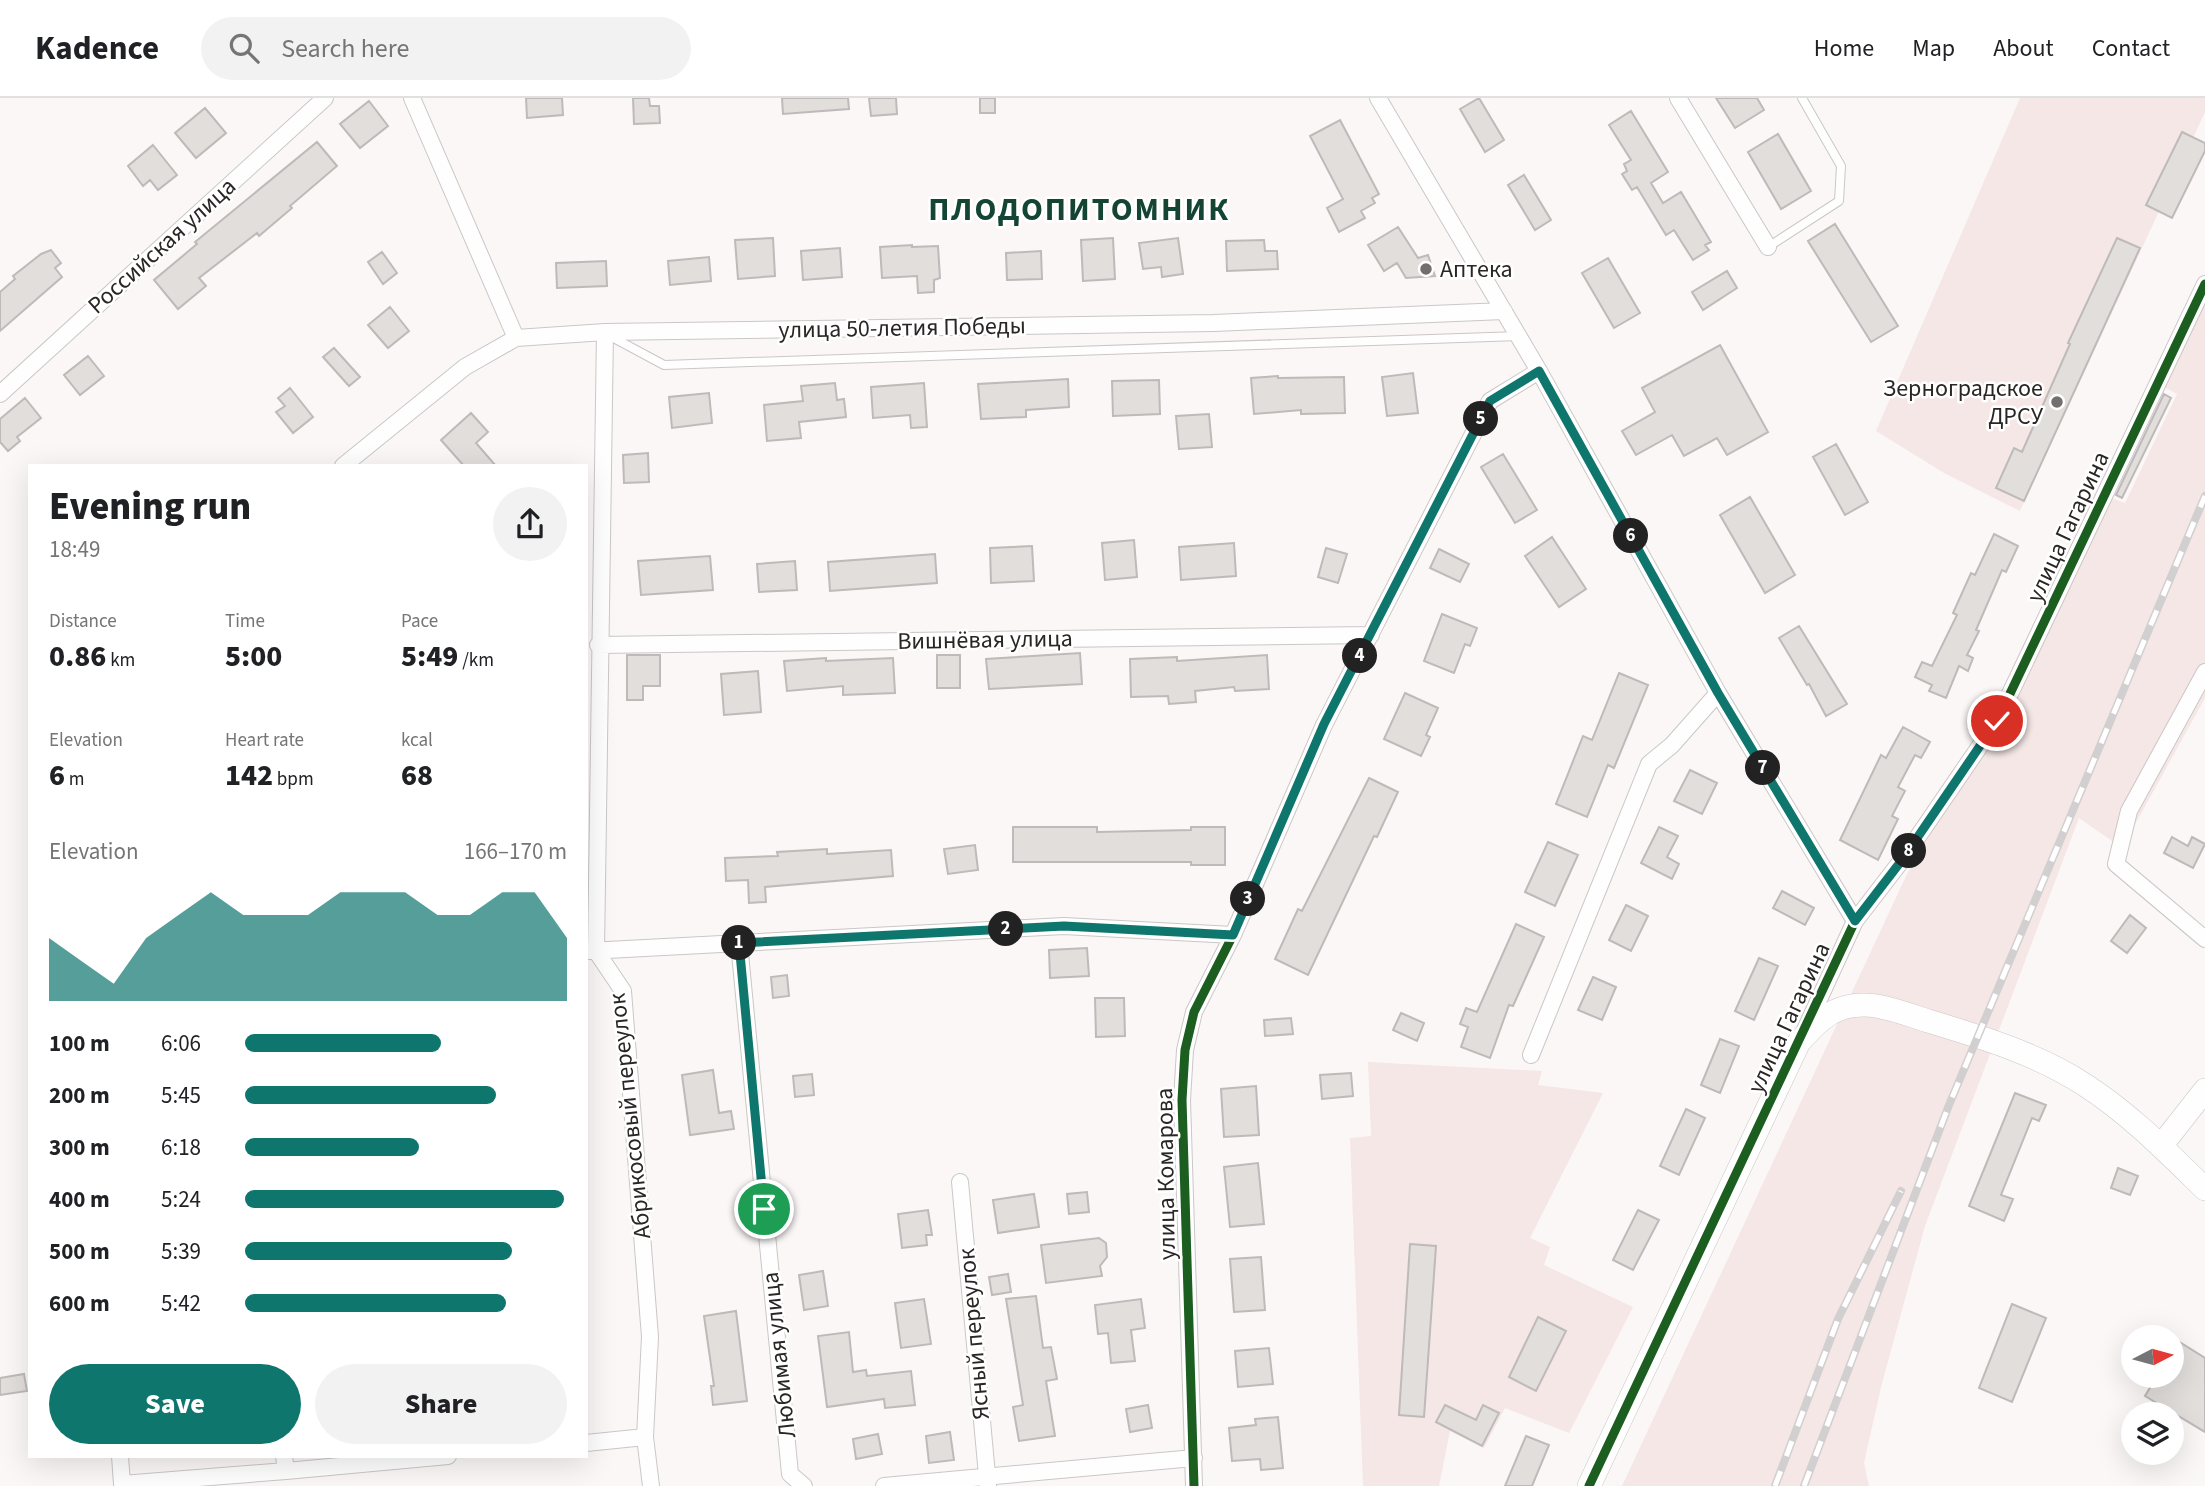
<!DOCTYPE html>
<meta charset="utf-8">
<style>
:root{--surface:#fff;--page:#f2f2f2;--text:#202124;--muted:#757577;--line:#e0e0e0;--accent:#0f766e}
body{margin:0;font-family:"Source Sans 3",sans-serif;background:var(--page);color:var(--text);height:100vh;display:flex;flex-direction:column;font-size:26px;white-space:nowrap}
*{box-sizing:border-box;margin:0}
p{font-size:23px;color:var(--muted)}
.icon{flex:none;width:38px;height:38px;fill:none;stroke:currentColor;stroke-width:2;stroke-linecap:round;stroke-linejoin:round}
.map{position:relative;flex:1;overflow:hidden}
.drawer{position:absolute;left:28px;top:366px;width:560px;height:994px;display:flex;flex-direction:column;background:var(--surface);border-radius:0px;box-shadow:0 7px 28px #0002}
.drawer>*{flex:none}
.needle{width:46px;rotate:84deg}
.fabs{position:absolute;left:2121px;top:1227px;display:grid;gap:14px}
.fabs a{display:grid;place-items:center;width:63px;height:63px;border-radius:50%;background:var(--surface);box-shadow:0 7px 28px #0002;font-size:35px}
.pin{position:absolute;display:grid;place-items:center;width:60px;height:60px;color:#fff;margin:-30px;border:4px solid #fff;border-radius:50%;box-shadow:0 2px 7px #0007}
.km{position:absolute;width:35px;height:35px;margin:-18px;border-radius:50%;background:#222;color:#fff;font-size:19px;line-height:35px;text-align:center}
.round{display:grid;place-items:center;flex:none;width:74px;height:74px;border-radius:37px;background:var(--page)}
.overview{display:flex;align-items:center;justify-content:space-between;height:119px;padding:0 21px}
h1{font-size:38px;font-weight:800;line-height:52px}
.figures{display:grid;grid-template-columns:repeat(3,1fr);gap:10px;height:119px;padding:7px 21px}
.figures div{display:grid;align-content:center}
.figures b{font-size:30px;font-weight:800}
.figures small{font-size:19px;font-weight:400}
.figures p{font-size:19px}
.chart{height:196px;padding:14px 21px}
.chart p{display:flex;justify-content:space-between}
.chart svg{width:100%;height:126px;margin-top:7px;fill:var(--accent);opacity:.7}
.cta{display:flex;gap:14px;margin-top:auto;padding:14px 21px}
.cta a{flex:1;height:80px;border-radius:42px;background:var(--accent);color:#fff;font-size:28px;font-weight:800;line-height:80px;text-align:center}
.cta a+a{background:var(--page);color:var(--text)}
ul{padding:0 21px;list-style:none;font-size:23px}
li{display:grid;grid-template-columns:112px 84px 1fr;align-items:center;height:52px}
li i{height:18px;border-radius:9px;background:var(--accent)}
header{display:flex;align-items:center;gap:42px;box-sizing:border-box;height:98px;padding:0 35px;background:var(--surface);border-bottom:2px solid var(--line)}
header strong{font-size:33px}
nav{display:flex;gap:38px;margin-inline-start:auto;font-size:24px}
.search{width:490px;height:63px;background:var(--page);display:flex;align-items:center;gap:18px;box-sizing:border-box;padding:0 24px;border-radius:38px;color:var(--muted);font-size:26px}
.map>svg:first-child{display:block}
.built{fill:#f4e7e5}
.building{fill:#e1dedc;stroke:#bebab9;stroke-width:2}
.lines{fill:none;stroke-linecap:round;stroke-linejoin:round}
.lane-casing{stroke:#cac7c6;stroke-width:10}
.street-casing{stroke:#cac7c6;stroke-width:18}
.secondary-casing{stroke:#cac7c6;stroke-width:24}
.lane{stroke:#fffefe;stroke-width:8}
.street{stroke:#fffefe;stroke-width:16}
.secondary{stroke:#fffefe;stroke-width:23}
.rail-casing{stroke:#d1cfcf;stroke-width:8}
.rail{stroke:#fff;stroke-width:5;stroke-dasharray:16;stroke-linecap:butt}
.cycleway-casing{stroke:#fff;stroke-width:13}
.cycleway{stroke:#1b5e20;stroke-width:9}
.route-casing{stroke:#fff;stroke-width:14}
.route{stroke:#0f766e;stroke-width:9}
.poi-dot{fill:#746f6f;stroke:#fff;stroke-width:2.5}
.labels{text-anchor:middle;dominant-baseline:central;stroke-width:5;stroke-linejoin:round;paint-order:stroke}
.street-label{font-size:24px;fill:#2a2626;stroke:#fff}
.poi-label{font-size:24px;fill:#2a2626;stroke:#fff;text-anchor:start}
.district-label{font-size:32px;font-weight:bold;letter-spacing:2px;fill:#134434;stroke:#fff}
</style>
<header>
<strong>Kadence</strong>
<div class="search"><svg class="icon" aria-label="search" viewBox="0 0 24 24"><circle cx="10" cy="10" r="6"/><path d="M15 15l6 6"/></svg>Search here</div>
<nav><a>Home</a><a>Map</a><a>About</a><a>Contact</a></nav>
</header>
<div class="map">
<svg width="2205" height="1388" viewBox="0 0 2205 1388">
<rect width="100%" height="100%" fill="#fcf7f7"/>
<!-- built -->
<path class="built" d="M2020 0H2205V14L2020 413 1944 375 1876 333Z
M2205 175V600L2122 750 2079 720 1925 1128 1881 1289 1864 1365 1869 1388H1622L1906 778 2015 591 2103 397 2125 405 2177 296 2153 283Z
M1368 964 1542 973 1538 987 1603 995 1530 1140 1550 1149 1544 1167 1633 1209 1569 1335 1505 1310 1484 1350 1450 1333 1439 1388H1363L1350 1040 1371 1038Z"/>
<!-- building -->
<path class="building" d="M526 0H562L563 17 527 20Z
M633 0H649L650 8H659L660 25 634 26Z
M782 0H848L849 11 783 16Z
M869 0H896L897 16 871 18Z
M980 0H995V15H980Z
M1479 0 1504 42 1485 54 1460 11Z
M1716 0H1757L1764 12 1735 30Z
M369 3 388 28 360 50 340 26Z
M205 10 226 35 196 60 175 35Z
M1631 13 1668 74 1651 85 1663 105 1681 94 1711 144 1705 147 1709 152 1693 162 1674 132 1666 137 1637 89 1632 92 1622 76 1627 73 1624 66 1631 62 1609 27Z
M1340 22 1379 96 1372 100 1375 105 1361 113 1365 120 1339 134 1327 110 1343 101 1310 38Z
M2182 34 2205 45V53L2172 120 2146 107Z
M1778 36 1811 93 1781 111 1748 54Z
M317 44 337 68 290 108 292 110 259 138 257 135 199 180 206 188 178 211 154 182 197 146 195 144Z
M153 47 177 77 158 92 150 82 143 88 128 68Z
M1524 77 1551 122 1535 132 1508 87Z
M1835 126 1898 228 1871 244 1808 143Z
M1398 129 1418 160 1428 157 1435 178 1406 180 1397 165 1384 173 1368 147Z
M773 140 775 178 738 181 735 142Z
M1113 140 1115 181 1083 183 1081 142Z
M1178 140 1183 176 1162 179 1161 169 1143 171 1139 145Z
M2117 140 2140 150 2024 403 1996 390 2014 350 2022 354 2070 246 2068 245Z
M1264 142 1265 153H1277L1278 171 1227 173 1226 143Z
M912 147V149L938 148 940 180 934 182V194L918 195 917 178 882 180 880 149Z
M840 150 842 179 803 182 801 153Z
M51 152 61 165 55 170 62 179 0 233V194L15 181 13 178 41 156Z
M1041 153 1042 181 1007 182 1006 155Z
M382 154 397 175 383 186 368 164Z
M709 159 711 183 670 187 668 163Z
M1608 160 1640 215 1614 230 1582 175Z
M606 163 607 188 557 190 556 165Z
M1727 173 1737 190 1703 212 1692 194Z
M390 209 409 233 388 250 368 227Z
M1720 247 1768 334 1727 357 1717 340 1684 358 1672 337 1636 357 1622 333 1655 314 1642 290Z
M334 250 360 279 349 288 323 259Z
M88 258 104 278 80 297 64 277Z
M1413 275 1418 315 1387 318 1382 279Z
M1278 278V280L1344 279 1345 315 1301 316V312L1254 316 1251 280Z
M1068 281 1069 309 1026 312V319L981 321 978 286Z
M1159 282 1160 316 1113 318 1112 283Z
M835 285 837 302 844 301 846 319 799 324 801 340 767 343 764 307 803 303 801 288Z
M924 285 927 329 911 330 910 317 873 320 871 289Z
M290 290 313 319 293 335 276 314 285 308 278 300Z
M709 295 712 325 672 330 669 299Z
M2164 296 2171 300 2122 400 2116 397Z
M25 300 41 320 17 339 20 343 8 353 0 344V321Z
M471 315 488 334 476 345 496 368H464L441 342Z
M1209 316 1212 349 1179 351 1176 318Z
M1836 346 1868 404 1845 417 1813 359Z
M648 355 649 384 624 385 623 357Z
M1503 356 1537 412 1515 425 1481 369Z
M1750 399 1795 477 1765 495 1720 417Z
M1994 436 2018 448 2006 474 2002 472 1976 532 1979 533 1967 557 1973 560 1968 573 1959 568 1946 600 1929 593 1932 587 1915 579 1922 564 1932 568 1957 517 1953 515 1971 475 1975 477Z
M1552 439 1586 491 1559 509 1525 458Z
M1134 442 1137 479 1105 482 1102 445Z
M1234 445 1236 478 1181 482 1179 449Z
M1032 448 1034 483 991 485 990 450Z
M1326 450 1347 456 1338 485 1318 479Z
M1439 451 1469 466 1460 484 1430 470Z
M935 456 937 485 830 493 828 464Z
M710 458 713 492 641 497 638 463Z
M795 463 797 492 759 494 757 466Z
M1442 516 1477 530 1470 548 1465 546 1454 575 1424 563Z
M1799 528 1847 606 1826 618 1809 586 1807 587 1779 540Z
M1080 555 1082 586 989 591 986 561Z
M627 557H660V588H643V602H627Z
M937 557H960V590H937Z
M1267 557 1269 591 1235 593 1234 589 1195 593 1196 604 1169 606 1168 598 1131 599 1130 561 1177 559V563Z
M826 560V563L893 560 895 595 843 597V588L787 593 784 563Z
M758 573 761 614 724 617 721 576Z
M1619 575 1648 587 1614 670 1608 667 1587 719 1556 706 1583 638 1592 642Z
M1405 595 1438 610 1426 637 1430 639 1421 658 1384 641Z
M1903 629 1930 644 1921 660 1915 657 1898 689 1905 693 1892 718 1898 721 1878 762 1840 742 1881 657 1886 660Z
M1690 672 1717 685 1702 716 1674 703Z
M1369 680 1398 694 1377 739 1374 738 1308 877 1275 861 1298 811 1302 813Z
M1013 729H1097V734L1191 732V729H1225V767H1191V764H1013Z
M1659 729 1678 738 1667 759 1679 766 1672 781 1641 765Z
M2172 739 2188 748 2192 739 2205 746 2193 770 2164 755Z
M1548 744 1578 757 1555 808 1525 794Z
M975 747 978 772 948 776 944 751Z
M827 751V756L891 752 893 778 765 789 766 804 749 805 748 782 726 783 725 760 778 758 777 754Z
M1782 793 1814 810 1805 827 1773 810Z
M1626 807 1648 818 1631 853 1609 842Z
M2130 817 2146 830 2127 855 2111 843Z
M1516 826 1544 839 1513 908 1509 907 1490 960 1461 949 1468 929 1460 926 1466 910 1477 914Z
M1087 850 1089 878 1050 880 1049 852Z
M1759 860 1778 868 1754 922 1735 913Z
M787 877 789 898 773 900 771 879Z
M1593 879 1616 889 1602 922 1578 912Z
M1095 900H1124L1125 938 1096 939Z
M1401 915 1424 925 1417 943 1393 932Z
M1291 920 1293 936 1265 938 1264 922Z
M1720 941 1739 948 1720 995 1701 987Z
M713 972 719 1015 731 1013 734 1031 690 1037 682 977Z
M1351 975 1353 998 1322 1001 1320 977Z
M812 976 814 997 795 999 793 978Z
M1256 988 1259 1037 1224 1039 1221 991Z
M2015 995 2046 1007 2039 1023 2032 1020 2001 1097 2013 1101 2004 1123 1969 1108Z
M1686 1011 1705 1020 1679 1077 1660 1068Z
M1258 1065 1264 1126 1230 1129 1224 1069Z
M2118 1070 2138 1078 2130 1097 2111 1090Z
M1087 1094 1089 1114 1069 1116 1067 1096Z
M1034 1096 1039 1129 998 1135 993 1102Z
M928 1112 932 1137H926L927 1147 902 1150 898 1116Z
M1638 1112 1659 1122 1633 1172 1613 1162Z
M1099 1140 1106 1145 1107 1159 1100 1168 1102 1178 1046 1185 1041 1147Z
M1410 1146 1436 1148 1424 1319 1399 1317Z
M1261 1159 1265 1212 1234 1214 1230 1161Z
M823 1173 828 1208 804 1212 799 1177Z
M1008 1176 1011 1194 992 1197 989 1179Z
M1036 1198 1043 1250 1051 1249 1057 1281 1046 1283 1055 1338 1019 1343 1013 1309 1023 1307 1006 1201Z
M924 1201 931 1246 901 1250 895 1205Z
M1141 1201 1145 1230 1131 1232 1135 1263 1111 1265 1108 1235 1098 1236 1095 1207Z
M2012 1206 2046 1220 2012 1304 1979 1290Z
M736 1213 747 1303 713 1307 711 1288H714L704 1218Z
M1538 1219 1566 1233 1536 1293 1509 1279Z
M849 1234 853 1274 866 1272 867 1278 911 1273 915 1307 885 1310 884 1301 827 1309 818 1238Z
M2178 1243 2205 1260V1334L2145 1298 2157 1278H2172V1254Z
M1269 1250 1273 1286 1238 1289 1235 1253Z
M24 1276 27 1293 0 1297V1280Z
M1148 1307 1152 1330 1130 1334 1126 1311Z
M1445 1307 1476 1322 1483 1307 1499 1315 1482 1348 1436 1324Z
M1278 1319 1283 1370 1261 1372 1260 1361 1232 1363 1229 1330 1256 1327 1255 1321Z
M950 1334 954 1362 929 1365 926 1338Z
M878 1336 882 1356 856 1361 853 1341Z
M1526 1338 1549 1347 1532 1388H1505Z"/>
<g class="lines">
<!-- lane casing -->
<g class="lane-casing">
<path id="lane" d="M1768 149 1839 103 1841 68 1802 0
M610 238 664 267 1519 238"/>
</g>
<!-- street casing -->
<g class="street-casing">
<path id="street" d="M412 0 516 240
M1378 0 1539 273 1718 595 1855 823
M1678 0 1768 149
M605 234 596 853 623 893 650 1239 645 1339 651 1388
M0 296 325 0
M343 368 465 269 516 240 605 234 1214 225 1504 213
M598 547 1371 537
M2205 574 2129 713 2116 766 2205 841
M739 845 790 1376 804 1388
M588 853 1064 828 1233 837
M1804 934 1855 823 1902 762 1997 623 2205 186
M1531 957 1649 666 1672 647 1718 595
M960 1084 988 1388
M586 1345 645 1339
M120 1358 122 1386 286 1373
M284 1358 286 1373 448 1358
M884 1388 1194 1360
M1194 1388 1182 1002 1185 952 1194 914 1233 837 1324 627 1490 303 1539 273"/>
</g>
<!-- secondary casing -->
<g class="secondary-casing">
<path id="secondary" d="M2161 1048 2205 992
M1589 1388 1799 944C1812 931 1823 917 1840 911 1869 900 1900 914 1928 923 1981 939 2038 956 2085 987 2130 1016 2167 1054 2205 1091"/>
</g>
<!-- lane -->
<use href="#lane" class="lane"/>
<!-- street -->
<use href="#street" class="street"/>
<!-- secondary -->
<use href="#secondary" class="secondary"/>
<!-- rail casing -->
<g class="rail-casing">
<path id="rail" d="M1775 1388 1838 1221 1901 1093
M1804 1388 1949 1007 2205 398"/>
</g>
<!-- rail -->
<use href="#rail" class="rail"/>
<!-- cycleway casing -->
<g class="cycleway-casing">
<path id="cycleway" d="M1194 1388 1182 1002 1185 952 1194 914 1233 837 1324 627 1490 303 1539 273
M1589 1388 1855 823 1902 762 1997 623 2205 186"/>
</g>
<!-- cycleway -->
<use href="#cycleway" class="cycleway"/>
</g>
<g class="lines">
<!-- route casing -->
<g class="route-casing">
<path id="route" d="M764 1111 739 845 1064 828 1233 837 1324 626 1490 303 1539 273 1718 595 1855 823 1902 762 1997 623"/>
</g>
<!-- route -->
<use href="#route" class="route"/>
</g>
<!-- markers -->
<g class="poi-dot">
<circle cx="1426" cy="171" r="7"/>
<circle cx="2057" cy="304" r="7"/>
</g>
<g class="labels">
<!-- street labels -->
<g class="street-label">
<text transform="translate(162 148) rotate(-42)">Российская улица</text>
<text transform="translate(902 230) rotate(-1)">улица 50-летия Победы</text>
<text transform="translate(2068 429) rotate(-65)">улица Гагарина</text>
<text transform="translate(985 542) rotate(-1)">Вишнёвая улица</text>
<text transform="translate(1789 920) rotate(-65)">улица Гагарина</text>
<text transform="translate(630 1018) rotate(-96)">Абрикосовый переулок</text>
<text transform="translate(1166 1076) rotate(-91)">улица Комарова</text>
<text transform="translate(974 1236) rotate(-95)">Ясный переулок</text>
<text transform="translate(779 1257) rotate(-96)">Любимая улица</text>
</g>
<!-- poi labels -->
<g class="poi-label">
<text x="1440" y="171">Аптека</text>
<text x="2043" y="290" text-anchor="end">Зерноградское<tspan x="2043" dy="28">ДРСУ</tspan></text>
</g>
<!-- district labels -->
<g class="district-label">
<text x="1079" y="112">ПЛОДОПИТОМНИК</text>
</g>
</g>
</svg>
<div class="fabs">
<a><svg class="needle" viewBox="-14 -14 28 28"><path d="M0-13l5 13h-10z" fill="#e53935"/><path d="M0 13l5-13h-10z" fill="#757577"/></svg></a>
<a><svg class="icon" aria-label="layers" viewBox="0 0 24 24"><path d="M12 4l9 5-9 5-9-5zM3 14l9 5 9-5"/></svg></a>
</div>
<div class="pin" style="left:764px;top:1111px;background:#1e9e55"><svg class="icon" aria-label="arrive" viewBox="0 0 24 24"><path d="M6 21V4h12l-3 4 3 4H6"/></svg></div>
<div class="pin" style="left:1997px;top:623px;background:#d93025"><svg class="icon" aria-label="check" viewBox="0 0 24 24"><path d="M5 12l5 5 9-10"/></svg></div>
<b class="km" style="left:739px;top:845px">1</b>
<b class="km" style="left:1006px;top:831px">2</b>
<b class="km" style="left:1248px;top:801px">3</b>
<b class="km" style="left:1360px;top:558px">4</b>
<b class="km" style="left:1481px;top:321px">5</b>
<b class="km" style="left:1631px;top:438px">6</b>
<b class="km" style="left:1763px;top:670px">7</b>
<b class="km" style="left:1909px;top:753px">8</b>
<section class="drawer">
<div class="overview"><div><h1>Evening run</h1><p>18:49</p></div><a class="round"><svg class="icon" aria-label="share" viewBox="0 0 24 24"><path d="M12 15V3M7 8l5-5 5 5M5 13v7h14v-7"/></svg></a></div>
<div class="figures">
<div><p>Distance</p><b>0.86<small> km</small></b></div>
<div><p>Time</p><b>5:00</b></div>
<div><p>Pace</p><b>5:49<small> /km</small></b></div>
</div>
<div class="figures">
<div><p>Elevation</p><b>6<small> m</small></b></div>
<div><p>Heart rate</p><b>142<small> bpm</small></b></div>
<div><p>kcal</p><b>68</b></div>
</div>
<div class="chart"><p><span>Elevation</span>166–170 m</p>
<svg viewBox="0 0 160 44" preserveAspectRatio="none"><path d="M0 44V22L10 30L20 38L30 22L40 14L50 6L60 14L70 14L80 14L90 6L100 6L110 6L120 14L130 14L140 6L150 6L160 22V44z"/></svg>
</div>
<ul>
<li><b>100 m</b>6:06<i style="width:61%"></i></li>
<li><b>200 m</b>5:45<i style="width:78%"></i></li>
<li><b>300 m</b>6:18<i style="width:54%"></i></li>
<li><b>400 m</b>5:24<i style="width:99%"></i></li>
<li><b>500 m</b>5:39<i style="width:83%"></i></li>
<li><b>600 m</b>5:42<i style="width:81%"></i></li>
</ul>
<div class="cta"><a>Save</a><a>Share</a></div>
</section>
</div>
